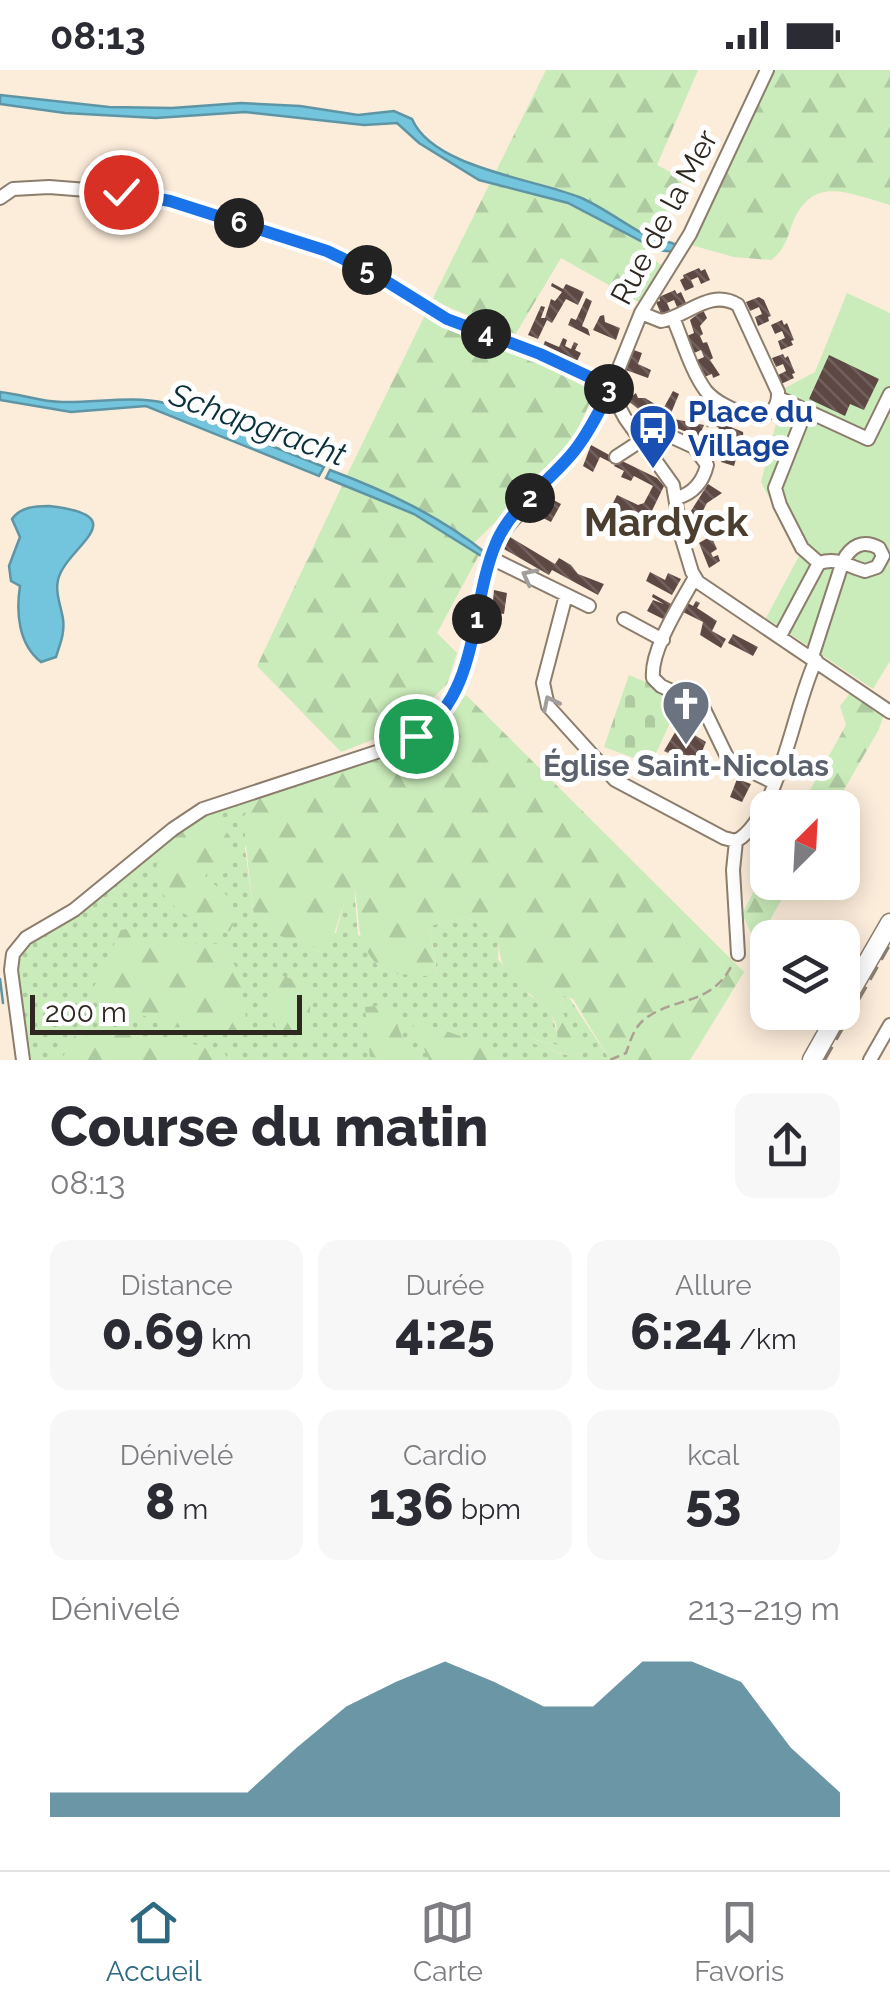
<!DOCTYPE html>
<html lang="fr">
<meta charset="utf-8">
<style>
:root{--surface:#fff;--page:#f7f7f7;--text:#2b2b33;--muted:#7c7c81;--line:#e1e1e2;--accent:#2d6a81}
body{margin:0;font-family:Raleway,sans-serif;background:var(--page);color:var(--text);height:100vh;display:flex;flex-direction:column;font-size:38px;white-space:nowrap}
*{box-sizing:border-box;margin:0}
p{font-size:32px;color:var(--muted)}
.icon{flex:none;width:55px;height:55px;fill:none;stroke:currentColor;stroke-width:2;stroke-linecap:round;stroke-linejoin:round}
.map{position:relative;height:990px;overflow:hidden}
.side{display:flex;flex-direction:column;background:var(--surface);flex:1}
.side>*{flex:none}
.needle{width:65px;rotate:24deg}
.fabs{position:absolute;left:750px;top:720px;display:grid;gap:20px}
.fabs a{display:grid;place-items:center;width:110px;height:110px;border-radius:20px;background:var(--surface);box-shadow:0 5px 25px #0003;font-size:50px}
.scale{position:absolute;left:30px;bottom:25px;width:272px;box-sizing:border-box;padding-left:10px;border:5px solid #2e2821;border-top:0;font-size:28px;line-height:35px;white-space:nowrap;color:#2e2821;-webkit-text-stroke:8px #fff;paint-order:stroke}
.pin{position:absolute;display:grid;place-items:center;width:85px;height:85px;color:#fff;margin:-42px;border:5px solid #fff;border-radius:50%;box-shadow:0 2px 10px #0007}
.km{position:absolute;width:50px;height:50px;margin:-25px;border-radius:50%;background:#222;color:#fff;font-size:28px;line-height:50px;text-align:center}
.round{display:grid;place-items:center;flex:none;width:105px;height:105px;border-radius:20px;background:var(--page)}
.head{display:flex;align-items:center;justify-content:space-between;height:170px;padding:0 50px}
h1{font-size:55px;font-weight:800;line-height:75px}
.stats{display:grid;grid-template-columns:repeat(3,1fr);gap:15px;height:170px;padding:10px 50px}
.stats div{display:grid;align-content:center;border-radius:20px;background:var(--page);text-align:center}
.stats b{font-size:50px;font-weight:800}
.stats small{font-size:28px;font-weight:400}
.stats p{font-size:28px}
.chart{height:280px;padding:20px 50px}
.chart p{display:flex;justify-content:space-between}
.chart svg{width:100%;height:180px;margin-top:10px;fill:var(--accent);opacity:.7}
.status{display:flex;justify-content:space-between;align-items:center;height:70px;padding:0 50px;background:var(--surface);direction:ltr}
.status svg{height:28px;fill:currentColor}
.tabs{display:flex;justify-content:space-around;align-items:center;height:140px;border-top:2px solid var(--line);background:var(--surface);font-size:28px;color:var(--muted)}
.tabs a{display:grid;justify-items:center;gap:5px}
.tabs .selected{color:var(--accent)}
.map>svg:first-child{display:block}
.grass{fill:url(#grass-dots)}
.forest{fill:url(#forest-firs)}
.cemetery{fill:url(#cemetery-stones)}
.garden{fill:#caebba}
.water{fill:#73c4dd;stroke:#5e95a5;stroke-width:2.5}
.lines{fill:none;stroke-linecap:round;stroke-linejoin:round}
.stream{stroke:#5e95a5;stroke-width:2.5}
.building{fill:url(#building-back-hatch)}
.minor-casing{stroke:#8c7d6d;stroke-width:16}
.major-casing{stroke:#8c7d6d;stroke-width:21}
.path{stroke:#ada093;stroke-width:2.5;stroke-dasharray:10 5;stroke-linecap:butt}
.minor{stroke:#fff;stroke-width:12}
.major{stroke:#fff;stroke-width:18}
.rail{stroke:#887d71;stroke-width:2.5;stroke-dasharray:15 8;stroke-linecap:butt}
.oneway{stroke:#a19e9b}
.route-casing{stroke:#fff;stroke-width:20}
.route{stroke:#1a73e8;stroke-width:12}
.labels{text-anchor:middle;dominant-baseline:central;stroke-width:10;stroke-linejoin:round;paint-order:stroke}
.street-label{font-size:30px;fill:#2e2821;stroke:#fff}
.transit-label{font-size:30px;font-weight:bold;fill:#164399;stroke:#fff;text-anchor:start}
.worship-label{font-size:30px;font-weight:bold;fill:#5b616d;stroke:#fff}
.water-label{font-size:32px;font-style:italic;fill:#09313c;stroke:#fff}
.district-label{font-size:40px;font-weight:bold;fill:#4b3e2f;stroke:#fff}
</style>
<div class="status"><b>08:13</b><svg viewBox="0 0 49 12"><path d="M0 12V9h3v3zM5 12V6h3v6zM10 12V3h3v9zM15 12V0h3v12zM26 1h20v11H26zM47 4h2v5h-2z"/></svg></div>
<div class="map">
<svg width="890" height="990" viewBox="0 0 890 990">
<defs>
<pattern id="grass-dots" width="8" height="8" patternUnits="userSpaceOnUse" patternTransform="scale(2.5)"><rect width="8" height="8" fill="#caebba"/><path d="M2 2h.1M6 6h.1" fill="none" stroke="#aecaa0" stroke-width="1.8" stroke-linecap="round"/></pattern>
<pattern id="forest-firs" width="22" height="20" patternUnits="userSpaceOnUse" patternTransform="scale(2.5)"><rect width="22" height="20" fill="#caebba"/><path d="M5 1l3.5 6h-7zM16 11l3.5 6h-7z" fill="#aecaa0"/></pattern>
<pattern id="cemetery-stones" width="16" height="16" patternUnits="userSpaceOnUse" patternTransform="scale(2.5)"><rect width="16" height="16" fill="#caebba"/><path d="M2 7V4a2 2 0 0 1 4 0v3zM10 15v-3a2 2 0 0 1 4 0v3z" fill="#aecaa0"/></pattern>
<pattern id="building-back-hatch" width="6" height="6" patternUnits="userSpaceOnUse" patternTransform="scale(2.5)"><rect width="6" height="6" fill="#5d4844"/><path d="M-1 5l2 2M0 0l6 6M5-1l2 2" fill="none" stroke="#71605c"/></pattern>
</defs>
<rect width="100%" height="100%" fill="#fcecda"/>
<!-- grass -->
<path class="grass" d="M260 725 245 778 253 840 262 860 336 863 346 826 354 817 358 865 437 901 429 856 467 847 499 869 498 889 529 925 549 937 559 969 557 975 532 969C549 979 563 989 583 984L561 940 563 926H568L610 990H28L17 898 20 883 27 873 78 842 211 739Z"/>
<!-- forest -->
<path class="forest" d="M546 0H698L657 95 683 109 657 161 643 182 663 196 639 232 561 188 515 265 432 230Z
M773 0H890V135C847 123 811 103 791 157 787 170 782 183 771 190L734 187 691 175Z
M426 243 508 278 595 322 568 380 474 473 412 435 346 407Z
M342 416 403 438 479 485 437 563 457 583 447 614 403 658 341 682 257 596Z
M851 622 886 640 878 661 834 737 800 738 846 655 840 636Z
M466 625 744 902 690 990H610L573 929 563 926 561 939 584 983 572 987 528 972 531 969 557 975C564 920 496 929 499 869L467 847 429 856 437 902 426 906 385 903C351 869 363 859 354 818 338 835 340 861 325 880L261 860 253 840 243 747 260 725 421 677Z
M211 747 230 766 232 789 229 801 216 808 208 803 205 806 232 830 235 850 230 861C216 861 204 854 192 848 131 816 155 766 211 747Z
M767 796 768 812 791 813 765 859 752 865 742 844Z
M126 859 147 872 228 874 236 881 232 891 239 902 247 954 240 961 173 957 90 925 121 860Z
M274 903 304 913 310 919V966L303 970 275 956 269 909Z
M385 935 394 946 411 990 370 987 365 937Z
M414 950 495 978 499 990H429L412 952Z
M76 963C90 968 102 964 117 964 153 966 188 973 223 980L228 990H61Z"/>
<!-- cemetery -->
<path class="cemetery" d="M629 605 682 627 651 694 604 677Z"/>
<!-- garden -->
<path class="garden" d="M847 223 890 243V591L873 619 766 548 799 486 761 412 785 318 815 302Z"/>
<!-- water -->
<path class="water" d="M0 25 109 37 172 38 241 33 300 36 358 45 394 41 412 49C433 98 535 109 579 127 601 136 620 151 640 162 652 169 665 170 677 175L674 182 658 180 568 133 479 110 419 73 397 53 364 55 245 42 156 48 65 43 0 34Z
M0 322C21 324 41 332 62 332 97 333 132 325 165 333L324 397 319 406 146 336 71 342 0 330Z
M330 400C386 421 440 446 487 484L486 489 414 444 326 408Z
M49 436C139 446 65 477 58 510 55 523 61 536 63 549 65 563 60 574 56 587L41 592C18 574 16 542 20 516L11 511 9 496 20 467 12 449C20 437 35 436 49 436Z"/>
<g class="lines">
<!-- stream -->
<path class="stream" d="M0 909 3 933"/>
</g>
<!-- building -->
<path class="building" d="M699 198 701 201 705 199 710 210 701 214 698 207 691 210 694 217 685 221 680 210 684 208 683 205Z
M552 213 563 219 566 214 584 222 578 235 566 229 552 253 547 250 538 269 528 265 541 236 545 237 541 248H545L551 229 555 231 562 222 551 216Z
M675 220 677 224 681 222 686 233 677 237 674 230 667 233 670 240 661 244 656 232 660 231 659 227Z
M759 227 764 230 771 246 768 247 769 251 758 256 755 247 762 244 759 237 750 241 746 232Z
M586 228 592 231 582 256 588 259 590 266 568 255 571 248 576 250Z
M703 240 707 248 700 256 703 264 700 266 703 273 707 272 713 288 710 290 720 305 713 308 712 304 704 307 697 290 704 287 701 280 694 283 687 266 694 263 690 250Z
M604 245 605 252 620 258 616 270 593 260 600 246Z
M782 250 784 255 787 253 794 270 791 271 793 275 781 280 778 271 785 268 782 261 775 264 771 255Z
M563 268 567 270 565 276 571 279 574 272 578 274 575 280 581 283 576 293 542 279 545 271 559 277Z
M631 279 642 283 638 294 651 300 648 308 623 299Z
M783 284 785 288 788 286 795 303 792 304 794 308 781 314 778 305 786 301 783 294 776 297 772 288Z
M829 285 879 309 864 340 850 334 845 346 809 329Z
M673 321 679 324 669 348 704 355 699 367 647 346 627 330 636 323 638 328H645L663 339Z
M719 340 735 347 731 357 743 362 744 374 749 377 744 389 737 386 734 396 721 392 725 375 721 379 711 375 719 358 713 355Z
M591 375 613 387 610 392 600 387 593 402 583 396Z
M618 389 657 408 664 416 647 451 641 448 637 455 614 444 618 437 612 435 617 425 638 435 644 433 653 416 634 406 631 411 621 407 624 401 614 396Z
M708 414 722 423 707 433 698 450 689 444Z
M548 427 561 434 551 452 541 447Z
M711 466 717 479 711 483 713 487 718 485 720 491 709 498 699 473Z
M510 467 555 494 559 488 571 495 578 504 604 514 598 525 552 500 549 505 504 479Z
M650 502 665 510 668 503 681 509 672 525 646 511Z
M494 520 507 523 504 544 492 542Z
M653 524 675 536 667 551 647 541 653 530 664 534 652 527Z
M696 531 700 533 697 538 717 551 712 561 726 569 721 578 700 565 703 552 681 541 686 532 693 536Z
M733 564 758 577 753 586 728 573Z
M683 658 706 672 697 693 670 680 668 683 664 681 677 659 681 662Z
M737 709 751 714 742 732 730 727Z"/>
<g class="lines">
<!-- minor casing -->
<g class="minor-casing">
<path id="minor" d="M0 128 13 119 49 117 138 124 170 131 334 184 373 203 447 249 518 275 598 311 610 320 625 348 673 415 682 469 692 502 698 512 890 642
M641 243 661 251C688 246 710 218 738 235L778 322C780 364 722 340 706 321 691 301 683 271 673 248
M779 328 868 369 890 324
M632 358 646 355 694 377 707 395C703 412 694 423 677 428
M616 387 642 370
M491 488 589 536
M695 507C681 533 650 580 653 608L661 616 702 635 729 691 773 712
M566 525 543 613 548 636 615 710 724 768 736 771
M624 549 663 570
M780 566 819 493 802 478 780 435 775 418 806 340
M812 587 843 491C851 476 863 469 879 478L883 486 877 497 865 501C847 496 838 487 819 493
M738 884 733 800 736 771C779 747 794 634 816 590
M23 990 11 900 13 884 26 868 74 840 173 759 203 739 401 674 429 657 453 628 465 599 491 488 500 465 581 372 610 320 641 243 690 164 767 0
M870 990 890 955"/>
</g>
<!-- major casing -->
<g class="major-casing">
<path id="major" d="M842 936 890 853
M812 990 839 942"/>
</g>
<!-- path -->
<path class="path" d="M701 371 714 342
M610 990 626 983C631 969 634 957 646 948 677 926 711 936 732 895"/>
<!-- minor -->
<use href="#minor" class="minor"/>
<!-- major -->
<use href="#major" class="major"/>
<!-- rail -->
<path class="rail" d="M825 990 890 875"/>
</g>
<!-- one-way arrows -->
<defs><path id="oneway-chevron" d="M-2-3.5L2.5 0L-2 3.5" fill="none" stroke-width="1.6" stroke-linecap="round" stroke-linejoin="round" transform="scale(2.5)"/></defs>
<g class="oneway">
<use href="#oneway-chevron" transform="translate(529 506) rotate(-153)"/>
<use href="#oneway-chevron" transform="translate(550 633) rotate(-116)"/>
</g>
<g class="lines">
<!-- route casing -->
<g class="route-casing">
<path id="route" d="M121 122 170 131 327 181 373 203 447 249 540 284 598 311 610 320C600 340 589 362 575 380 551 411 512 435 496 473 469 537 481 623 416 666"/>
</g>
<!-- route -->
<use href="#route" class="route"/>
</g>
<!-- icons -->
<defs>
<g id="bus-pin" transform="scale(2.5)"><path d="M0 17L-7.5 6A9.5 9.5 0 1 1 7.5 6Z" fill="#1a4fb4" stroke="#fff"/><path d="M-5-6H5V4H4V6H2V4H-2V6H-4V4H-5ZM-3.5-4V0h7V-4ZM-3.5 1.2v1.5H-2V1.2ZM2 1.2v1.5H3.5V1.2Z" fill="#fff"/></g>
<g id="church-pin" transform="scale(2.5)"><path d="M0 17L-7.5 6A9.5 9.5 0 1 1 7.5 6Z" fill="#6b7280" stroke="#fff"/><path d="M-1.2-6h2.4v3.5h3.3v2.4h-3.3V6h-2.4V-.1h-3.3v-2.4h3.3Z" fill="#fff"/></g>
</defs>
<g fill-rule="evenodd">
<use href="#bus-pin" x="653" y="358"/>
<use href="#church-pin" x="686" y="634"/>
</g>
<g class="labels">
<!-- street labels -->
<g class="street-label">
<text transform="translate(664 147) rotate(-62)">Rue de la Mer</text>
</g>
<!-- transit labels -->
<g class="transit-label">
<text x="688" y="341">Place du<tspan x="688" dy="34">Village</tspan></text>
</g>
<!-- worship labels -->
<g class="worship-label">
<text x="686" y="695">Église Saint-Nicolas</text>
</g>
<!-- water labels -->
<g class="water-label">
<text transform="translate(258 354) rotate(20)">Schapgracht</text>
</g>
<!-- district labels -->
<g class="district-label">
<text x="666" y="451">Mardyck</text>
</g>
</g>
</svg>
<div class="fabs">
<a><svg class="needle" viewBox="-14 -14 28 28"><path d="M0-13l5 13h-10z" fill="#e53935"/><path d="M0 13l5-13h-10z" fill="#7c7c81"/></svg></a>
<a><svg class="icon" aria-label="layers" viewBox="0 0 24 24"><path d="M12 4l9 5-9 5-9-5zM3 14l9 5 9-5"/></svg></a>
</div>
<div class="scale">200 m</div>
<div class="pin" style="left:416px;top:666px;background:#1e9e55"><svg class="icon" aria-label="arrive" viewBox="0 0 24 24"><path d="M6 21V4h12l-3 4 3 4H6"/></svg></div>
<div class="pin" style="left:121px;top:122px;background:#d93025"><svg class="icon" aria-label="check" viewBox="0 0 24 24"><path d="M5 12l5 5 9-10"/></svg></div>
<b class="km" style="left:477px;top:549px">1</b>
<b class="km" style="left:530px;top:428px">2</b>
<b class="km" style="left:609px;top:319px">3</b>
<b class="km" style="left:486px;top:264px">4</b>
<b class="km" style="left:367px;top:200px">5</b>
<b class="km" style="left:239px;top:153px">6</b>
</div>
<section class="side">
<div class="head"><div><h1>Course du matin</h1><p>08:13</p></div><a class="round"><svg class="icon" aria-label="share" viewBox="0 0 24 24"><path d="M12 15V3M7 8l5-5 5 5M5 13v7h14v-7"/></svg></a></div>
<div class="stats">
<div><p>Distance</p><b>0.69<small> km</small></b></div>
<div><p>Durée</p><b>4:25</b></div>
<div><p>Allure</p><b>6:24<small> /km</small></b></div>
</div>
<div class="stats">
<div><p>Dénivelé</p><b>8<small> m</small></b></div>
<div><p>Cardio</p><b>136<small> bpm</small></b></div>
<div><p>kcal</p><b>53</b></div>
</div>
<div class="chart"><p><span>Dénivelé</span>213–219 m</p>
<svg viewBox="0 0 160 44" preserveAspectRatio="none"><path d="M0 44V38L10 38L20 38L30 38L40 38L50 27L60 17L70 11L80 6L90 11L100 17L110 17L120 6L130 6L140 11L150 27L160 38V44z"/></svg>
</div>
</section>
<nav class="tabs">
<a class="selected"><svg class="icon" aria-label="home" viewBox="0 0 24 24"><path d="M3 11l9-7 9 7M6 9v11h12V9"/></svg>Accueil</a>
<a><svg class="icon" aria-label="map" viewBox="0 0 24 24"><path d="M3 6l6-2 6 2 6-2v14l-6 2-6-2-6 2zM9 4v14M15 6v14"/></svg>Carte</a>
<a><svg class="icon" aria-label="saved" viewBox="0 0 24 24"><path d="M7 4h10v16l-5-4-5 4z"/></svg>Favoris</a>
</nav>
